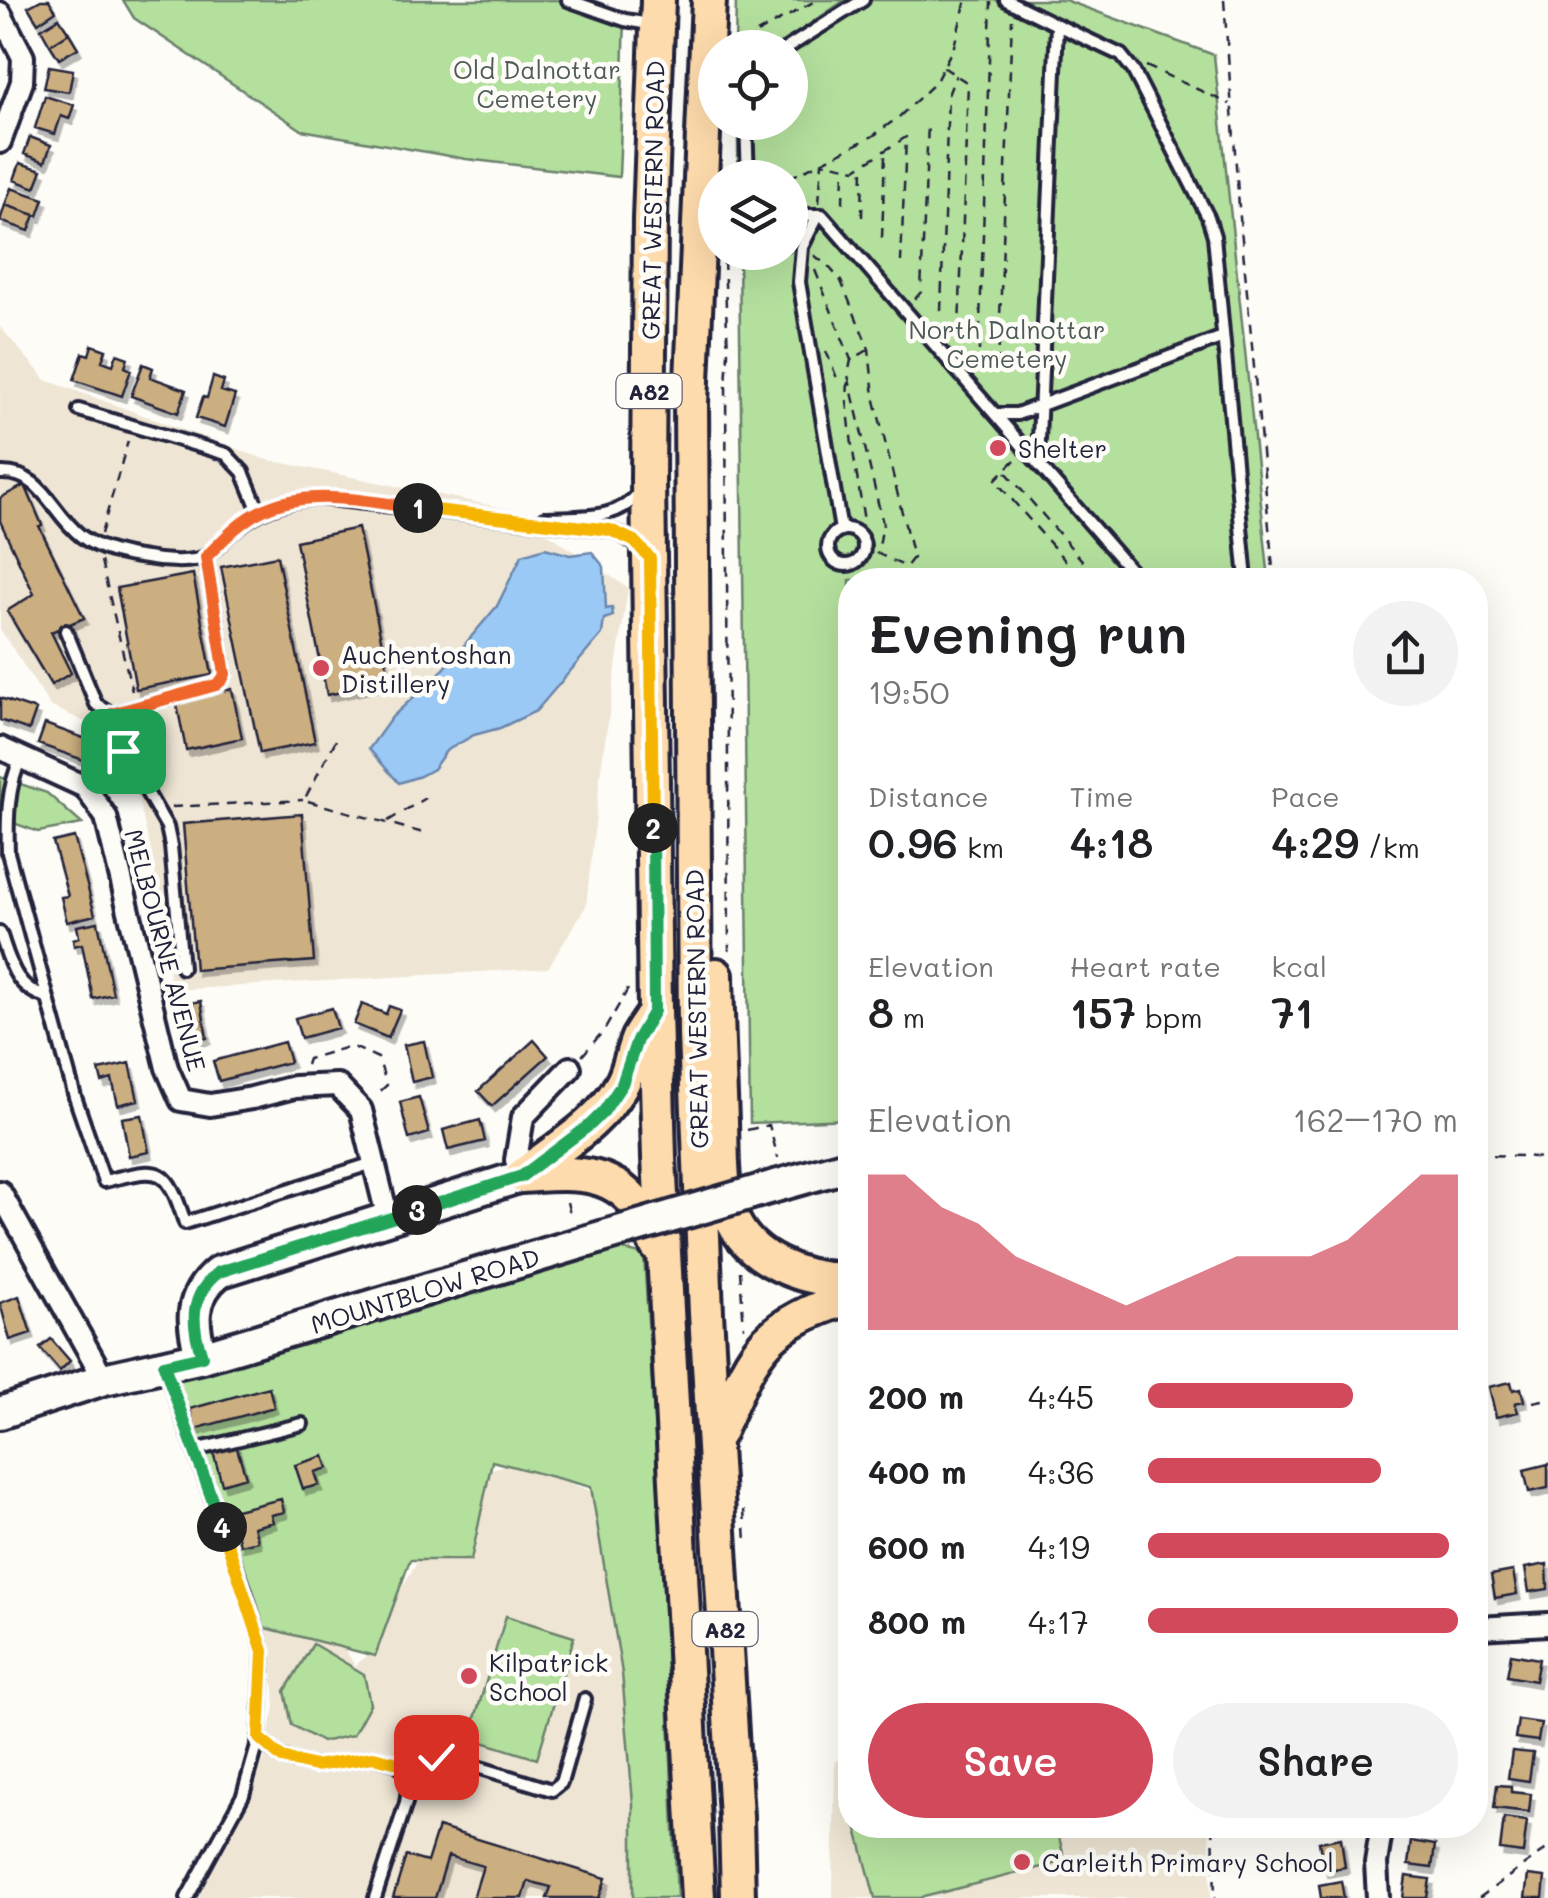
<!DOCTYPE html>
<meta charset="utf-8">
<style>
:root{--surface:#fff;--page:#f2f2f2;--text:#202124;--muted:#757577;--accent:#d1495b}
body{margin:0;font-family:Mali,sans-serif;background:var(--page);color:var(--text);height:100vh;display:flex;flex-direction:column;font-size:38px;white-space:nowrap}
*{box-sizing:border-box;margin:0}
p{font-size:32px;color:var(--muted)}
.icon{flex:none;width:55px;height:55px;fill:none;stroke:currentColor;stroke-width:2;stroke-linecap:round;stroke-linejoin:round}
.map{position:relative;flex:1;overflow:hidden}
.panel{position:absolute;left:838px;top:568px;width:650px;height:1270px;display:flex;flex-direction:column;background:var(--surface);border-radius:40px;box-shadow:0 10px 40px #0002}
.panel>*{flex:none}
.fabs{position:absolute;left:698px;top:30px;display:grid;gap:20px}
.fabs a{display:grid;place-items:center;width:110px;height:110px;border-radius:50%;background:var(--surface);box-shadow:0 10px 40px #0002;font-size:50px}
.pin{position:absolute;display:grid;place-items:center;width:85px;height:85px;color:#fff;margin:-42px;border-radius:20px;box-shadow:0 5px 15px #0006}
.km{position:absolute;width:50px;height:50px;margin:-25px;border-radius:50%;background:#222;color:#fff;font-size:28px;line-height:50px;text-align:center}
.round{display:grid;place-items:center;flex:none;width:105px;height:105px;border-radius:52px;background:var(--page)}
.overview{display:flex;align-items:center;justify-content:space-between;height:170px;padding:0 30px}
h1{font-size:55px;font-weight:600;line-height:75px}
.metrics{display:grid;grid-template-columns:repeat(3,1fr);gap:15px;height:170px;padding:10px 30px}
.metrics div{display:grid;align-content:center}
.metrics b{font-size:42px;font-weight:600}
.metrics small{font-size:28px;font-weight:400}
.metrics p{font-size:28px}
.chart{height:280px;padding:20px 30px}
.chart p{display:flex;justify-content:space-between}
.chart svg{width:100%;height:180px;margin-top:10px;fill:var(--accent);opacity:.7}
.button{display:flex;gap:20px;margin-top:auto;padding:20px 30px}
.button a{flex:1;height:115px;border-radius:60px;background:var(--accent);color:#fff;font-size:40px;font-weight:600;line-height:115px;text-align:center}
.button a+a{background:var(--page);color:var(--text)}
ul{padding:0 30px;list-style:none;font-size:32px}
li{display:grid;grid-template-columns:160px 120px 1fr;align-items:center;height:75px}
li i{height:25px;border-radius:12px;background:var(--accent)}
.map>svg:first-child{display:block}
.built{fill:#eee5d4}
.green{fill:#b4e09e;stroke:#6b816c;stroke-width:2.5}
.water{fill:#9bc9f6;stroke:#6b86ab;stroke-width:2.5}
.building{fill:#ccaf81;stroke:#22223b;stroke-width:2.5;filter:url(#shadow)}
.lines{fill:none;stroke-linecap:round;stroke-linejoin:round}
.lane-casing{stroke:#22223b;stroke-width:18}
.street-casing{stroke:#22223b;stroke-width:28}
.secondary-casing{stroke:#22223b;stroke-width:38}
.primary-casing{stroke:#22223b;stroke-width:40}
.path{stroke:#22223b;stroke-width:2.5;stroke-dasharray:10 8;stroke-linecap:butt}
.lane{stroke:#fdfcf7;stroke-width:10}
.street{stroke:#fdfcf7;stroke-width:20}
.secondary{stroke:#fdfcf7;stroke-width:30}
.primary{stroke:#fedbac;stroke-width:32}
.secondary-bridge-casing{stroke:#22223b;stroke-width:38;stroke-linecap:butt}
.secondary-bridge{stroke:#fdfcf7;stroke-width:30}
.split-1-casing{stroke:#fff;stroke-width:20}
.split-2-casing{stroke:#fff;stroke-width:20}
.split-3-casing{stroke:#fff;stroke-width:20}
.split-4-casing{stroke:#fff;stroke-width:20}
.split-5-casing{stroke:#fff;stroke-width:20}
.split-1{stroke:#f0652b;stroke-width:12}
.split-2{stroke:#f5b400;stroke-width:12}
.split-3{stroke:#22a559;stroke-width:12}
.split-4{stroke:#22a559;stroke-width:12}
.split-5{stroke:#f5b400;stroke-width:12}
.poi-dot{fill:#d1495b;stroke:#fdfcf7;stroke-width:4}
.labels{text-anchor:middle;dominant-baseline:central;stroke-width:9;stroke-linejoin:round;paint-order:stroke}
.shield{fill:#fdfcf7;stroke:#646373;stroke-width:2.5}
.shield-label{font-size:22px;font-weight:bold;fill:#22223b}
.park-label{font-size:25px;fill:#4e5b59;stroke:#fdfcf7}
.street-label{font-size:25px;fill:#22223b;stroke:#fdfcf7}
.poi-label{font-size:25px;fill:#22223b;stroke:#fdfcf7;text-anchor:start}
</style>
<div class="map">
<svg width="1548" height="1898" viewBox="0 0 1548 1898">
<defs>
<filter id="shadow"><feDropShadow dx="3.5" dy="6" stdDeviation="0" flood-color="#0004"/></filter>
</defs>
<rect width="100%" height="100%" fill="#fdfcf7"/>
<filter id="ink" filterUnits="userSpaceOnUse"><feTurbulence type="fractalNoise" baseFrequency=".01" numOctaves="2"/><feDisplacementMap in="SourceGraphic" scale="20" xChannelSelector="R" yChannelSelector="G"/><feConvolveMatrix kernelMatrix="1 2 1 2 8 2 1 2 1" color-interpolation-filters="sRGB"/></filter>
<g filter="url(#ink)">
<!-- built -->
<path class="built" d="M0 327 46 380 264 459 513 510 628 588 601 768 586 906 548 968 171 990 154 863 135 787 101 729 50 706 0 629Z
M534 1461 561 1480 599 1494 674 1854 677 1898H198L269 1750 267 1741 275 1708 274 1687 259 1609 306 1583 355 1666 377 1646 395 1589 400 1591 429 1541 486 1471 515 1462Z
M850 1759V1825H1209L1211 1898H833L835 1761Z"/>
<!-- green -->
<path class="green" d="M123 0H568L625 20 619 177 466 159 302 130 134 18Z
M736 0H845L776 47 853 0H1065L1214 55 1269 580H850V1119L750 1123 739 253 790 252V178L738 177V123L790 122V48H735Z
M0 777 47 793 82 824 38 832 0 818Z
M588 1241 644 1255 660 1514 677 1898H633V1803L622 1673 591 1487 492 1461 471 1560H410L375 1656 262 1627 245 1591 164 1365Z
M506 1616 574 1637 537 1759 469 1738Z
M313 1644 364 1674 370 1704 353 1735 322 1742 292 1725 285 1691Z
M856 1825H1056L1065 1861 920 1898H875Z"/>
<!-- water -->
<path class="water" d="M545 548 570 555 592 552 604 567 606 609 612 608 613 616 604 619 602 634 536 711 500 728 474 735 446 751 433 769 420 776 399 783 369 749 392 717 444 669 497 606 522 555Z"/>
<!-- building -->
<path class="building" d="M41 0H49L56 11 38 23 28 7Z
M59 18 69 33 50 45 41 29Z
M69 33 78 48 59 59 50 45Z
M49 66 73 70 69 92 44 88Z
M45 96 74 105 69 119 61 116 55 134 35 128Z
M30 137 51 145 45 162 24 154Z
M20 163 42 170 35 188 14 180Z
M11 188 44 199 38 216 5 205Z
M5 205 35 215 29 231 0 221Z
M92 345 106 350 102 361 113 365 117 354 128 358 125 367 131 370 122 396 74 380 83 353 89 355Z
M143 364 153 368 150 377 186 390 178 413 131 396Z
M213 377 224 381 221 391 235 395 225 427 196 418 203 397 207 398Z
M25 485 42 525 39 526 84 618 51 632 71 673 51 685 7 611 34 594 0 521V498Z
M358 528 390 682 327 695 296 541Z
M277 556 315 742 260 753 221 567Z
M193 574 212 675 136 689 117 588Z
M232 689 242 738 186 750 176 700Z
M0 698 36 710 29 730 0 720Z
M45 724 92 741 86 761 38 744Z
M302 814 314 961 195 970 183 824Z
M74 837 95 915 67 922 61 897 68 896 53 842Z
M98 922 113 994 93 999 82 944 74 946 73 939 79 937 77 926Z
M201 1001 207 1038 186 1042 180 1005Z
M362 1004 386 1014 389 1006 400 1010 388 1038 354 1024Z
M332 1008 338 1028 301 1038 295 1018Z
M534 1040 548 1056 492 1106 478 1091Z
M424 1041 432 1077 412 1082 404 1045Z
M284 1042 290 1062 219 1081 213 1061Z
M130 1063 138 1100 118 1105 112 1079 102 1082 99 1070Z
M419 1097 429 1133 409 1139 400 1102Z
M142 1115 149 1152 129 1156 122 1118Z
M480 1120 485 1141 448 1150 443 1130Z
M19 1296 31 1333 10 1340 0 1303Z
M51 1339 70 1361 60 1371 40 1348Z
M1511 1382 1513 1390 1521 1388 1524 1401 1515 1403 1518 1412 1496 1417 1489 1387Z
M269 1387 274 1407 195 1429 190 1409Z
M236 1445 246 1477 222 1484 213 1452Z
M324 1456 328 1468 315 1472 319 1485 303 1489 295 1465Z
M1548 1464V1488L1529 1492 1524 1470Z
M281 1499 284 1512 271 1515 273 1522 254 1527 258 1541 240 1545 232 1511Z
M1547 1564 1548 1589 1529 1592 1525 1568Z
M1513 1571 1517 1594 1495 1598 1491 1575Z
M1511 1654 1539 1659 1535 1681 1507 1676Z
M1518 1720 1541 1723 1538 1741 1515 1738Z
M1512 1751 1533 1753 1529 1781 1508 1778Z
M1497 1785 1511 1786V1792L1531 1794 1529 1812 1494 1808Z
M1504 1818 1527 1821 1523 1853 1500 1850Z
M438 1827 606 1878 599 1898H547L551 1887 528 1881 523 1898H473L483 1866 448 1856 435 1898H393L406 1856 427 1862Z
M1341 1838 1345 1867 1324 1871 1319 1842Z
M1411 1841 1435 1845 1432 1868 1408 1865Z
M1528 1875 1545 1877 1543 1898H1525Z
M1406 1876 1430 1879 1427 1898H1403Z
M1341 1881 1344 1898H1321L1319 1885Z"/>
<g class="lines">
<!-- lane casing -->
<g class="lane-casing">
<path id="lane" d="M568 0 625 20 650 24
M1006 0 1057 25
M787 48 863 0
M746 122 748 178
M790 215H822L1139 580
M818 215 802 247 799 282 841 530
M79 410 226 454 243 472 259 511
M996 414H1017L1223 337
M1038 462 1057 25 1121 55 1133 70 1208 217 1214 236 1246 580
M0 473C43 471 51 513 81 536 99 550 123 555 146 558 161 561 193 564 206 556 214 552 222 541 229 535 255 511 283 500 319 498L610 530 622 535 641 548
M545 518C578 516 619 522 640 491
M828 547a18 18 0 1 1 36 0a18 18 0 1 1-36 0Z
M66 631 96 704 112 714 216 685 222 680 225 673 206 557
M112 714 123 751 167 827 171 846 182 968
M21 758C7 788 7 820 8 853L75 1097 104 1181C160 1168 166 1163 185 1223L373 1163
M0 933C10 962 15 989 47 997
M166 1371 245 1591 263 1651 259 1739 243 1795 187 1898
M195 1450 302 1424
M259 1739 282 1758 315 1766 373 1757 399 1764 409 1782 406 1803 375 1898
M399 1764 412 1766 442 1756 552 1790 561 1783 585 1699"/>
</g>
<!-- street casing -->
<g class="street-casing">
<path id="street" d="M0 13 23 57 22 82 0 142
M0 748 85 787 106 817 167 1068 181 1100 210 1105 252 1098 294 1087 337 1085 361 1110 388 1219
M522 1176 516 1160 523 1117 570 1068
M0 1192 104 1379
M1475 1631 1479 1628 1548 1624
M1378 1898 1376 1863 1382 1825"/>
</g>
<!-- secondary casing -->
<g class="secondary-casing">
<path id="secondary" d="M772 1187 850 1165
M202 1357C191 1324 189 1296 219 1272L522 1176
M0 1413 104 1379 202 1357 588 1241"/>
</g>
<!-- primary casing -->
<g class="primary-casing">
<path id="primary" d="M658 0 650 219 648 479 655 1011 659 1158 698 1898
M709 0 691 403 695 1035 706 1313 736 1817 738 1898
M716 975C717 1024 719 1073 721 1121 722 1151 720 1185 730 1213 746 1260 805 1282 850 1279
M522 1176C559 1146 600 1125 623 1082 630 1068 632 1052 638 1038 642 1031 647 1024 651 1018
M522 1176C570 1173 616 1167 644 1216 649 1226 652 1237 657 1246
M718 1433C755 1349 759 1327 850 1297"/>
</g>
<!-- path -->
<path class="path" d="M1224 0 1239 207 1274 580
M748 48 755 34 817 0
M1146 66 1230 104
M943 67 968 83 959 330
M789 178 873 136 900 116 935 83 954 46 966 0
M819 203 822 162 856 169 906 137 901 262
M843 203 844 170
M862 217 863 164
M882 238 885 154
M814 255 829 267 841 281 869 349 874 396 913 558 906 567 864 547
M724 260 728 353 726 386 729 951
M815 270 851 360
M915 299 921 292 928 123
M941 311 948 95 956 75
M868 350 851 360 848 375 883 524 878 552
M826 351 837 378
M979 351 991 2
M998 367 1012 19
M848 382 847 401 852 445 864 521 858 534
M1015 460 995 480 1082 580
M1006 472 1099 580
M101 534 128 441
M101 561 132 691
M336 740 304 800 427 834
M172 807 303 800
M388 821 425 798
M582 1056 605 1029 628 989
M306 1065 308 1059 351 1046 378 1058 387 1085 375 1096
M747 1130 769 1125 778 1158
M1475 1155 1525 1156 1548 1159
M567 1202 571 1218
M740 1271 744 1328
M1533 1402 1548 1399
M744 1510 746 1542
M1213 1825 1215 1898
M1479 1898 1548 1848"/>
<!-- lane -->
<use href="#lane" class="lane"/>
<!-- street -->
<use href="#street" class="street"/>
<!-- secondary -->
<use href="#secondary" class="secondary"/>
<!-- primary -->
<use href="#primary" class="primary"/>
<!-- secondary-bridge casing -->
<g class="secondary-bridge-casing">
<path id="secondary-bridge" d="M588 1241 772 1187"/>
</g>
<!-- secondary-bridge -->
<use href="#secondary-bridge" class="secondary-bridge"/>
</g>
</g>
<g class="lines" filter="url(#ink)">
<!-- split-1 casing -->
<g class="split-1-casing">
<path id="split-1" d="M123 751 112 714 216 685 222 680 225 674 206 557C222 541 240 521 261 511 309 487 367 502 418 508"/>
</g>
<!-- split-2 casing -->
<g class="split-2-casing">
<path id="split-2" d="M418 508 610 530 634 541 650 558 653 828"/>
</g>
<!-- split-3 casing -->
<g class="split-3-casing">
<path id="split-3" d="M417 1210 522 1176 591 1124 604 1111 622 1084 637 1040 654 1011 653 828"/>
</g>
<!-- split-4 casing -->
<g class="split-4-casing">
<path id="split-4" d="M222 1527 164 1365 202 1356C191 1324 189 1295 219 1272L417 1210"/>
</g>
<!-- split-5 casing -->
<g class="split-5-casing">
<path id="split-5" d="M222 1527 263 1651 259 1738 282 1758 315 1766 373 1757 412 1766 436 1757"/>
</g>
<!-- split-1 -->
<use href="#split-1" class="split-1"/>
<!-- split-2 -->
<use href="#split-2" class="split-2"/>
<!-- split-3 -->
<use href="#split-3" class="split-3"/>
<!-- split-4 -->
<use href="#split-4" class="split-4"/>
<!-- split-5 -->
<use href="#split-5" class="split-5"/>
</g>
<!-- markers -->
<g class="poi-dot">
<circle cx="998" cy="448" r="10"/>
<circle cx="321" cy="668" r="10"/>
<circle cx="469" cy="1676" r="10"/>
<circle cx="1022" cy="1862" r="10"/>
</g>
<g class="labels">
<!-- shield labels -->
<g class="shield">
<rect x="616.5" y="374" width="65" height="34" rx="8"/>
<rect x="692.5" y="1612" width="65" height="34" rx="8"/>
</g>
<g class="shield-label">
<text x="649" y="391">A82</text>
<text x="725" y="1629">A82</text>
</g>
<!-- park labels -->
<g class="park-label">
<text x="537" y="69">Old Dalnottar<tspan x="537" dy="29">Cemetery</tspan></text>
<text x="1007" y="329">North Dalnottar<tspan x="1007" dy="29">Cemetery</tspan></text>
</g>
<!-- street labels -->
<g class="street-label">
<text transform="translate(652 200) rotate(-89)">GREAT WESTERN ROAD</text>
<text transform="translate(166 950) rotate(75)">MELBOURNE AVENUE</text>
<text transform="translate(696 1009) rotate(-91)">GREAT WESTERN ROAD</text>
<text transform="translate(425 1290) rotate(-17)">MOUNTBLOW ROAD</text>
</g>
<!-- poi labels -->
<g class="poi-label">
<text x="1018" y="448">Shelter</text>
<text x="341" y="654">Auchentoshan<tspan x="341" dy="29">Distillery</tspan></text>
<text x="489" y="1662">Kilpatrick<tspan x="489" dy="29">School</tspan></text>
<text x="1042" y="1862">Carleith Primary School</text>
</g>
</g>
</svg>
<div class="fabs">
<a><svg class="icon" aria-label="locate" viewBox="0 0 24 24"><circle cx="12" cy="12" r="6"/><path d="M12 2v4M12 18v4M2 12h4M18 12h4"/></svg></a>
<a><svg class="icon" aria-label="layers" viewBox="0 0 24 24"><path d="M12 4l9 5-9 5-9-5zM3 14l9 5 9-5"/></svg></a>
</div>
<div class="pin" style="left:123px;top:751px;background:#1e9e55"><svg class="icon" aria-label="arrive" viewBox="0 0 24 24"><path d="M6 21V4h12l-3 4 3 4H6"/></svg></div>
<div class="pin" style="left:436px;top:1757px;background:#d93025"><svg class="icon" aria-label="check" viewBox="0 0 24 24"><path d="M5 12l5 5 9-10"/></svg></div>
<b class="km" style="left:418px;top:508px">1</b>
<b class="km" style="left:653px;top:828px">2</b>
<b class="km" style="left:417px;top:1210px">3</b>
<b class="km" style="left:222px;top:1527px">4</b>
<section class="panel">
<div class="overview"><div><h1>Evening run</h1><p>19:50</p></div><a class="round"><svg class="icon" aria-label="share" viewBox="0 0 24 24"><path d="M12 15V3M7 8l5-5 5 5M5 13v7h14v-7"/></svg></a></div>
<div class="metrics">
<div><p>Distance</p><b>0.96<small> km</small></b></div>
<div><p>Time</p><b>4:18</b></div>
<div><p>Pace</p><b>4:29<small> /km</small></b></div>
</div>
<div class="metrics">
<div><p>Elevation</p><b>8<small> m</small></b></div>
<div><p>Heart rate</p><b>157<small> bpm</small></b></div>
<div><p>kcal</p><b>71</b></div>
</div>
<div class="chart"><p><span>Elevation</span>162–170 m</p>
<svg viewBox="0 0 160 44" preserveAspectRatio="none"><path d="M0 44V6L10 6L20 14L30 18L40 26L50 30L60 34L70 38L80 34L90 30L100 26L110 26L120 26L130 22L140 14L150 6L160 6V44z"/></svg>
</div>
<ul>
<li><b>200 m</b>4:45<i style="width:66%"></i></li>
<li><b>400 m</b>4:36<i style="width:75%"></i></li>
<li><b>600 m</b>4:19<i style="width:97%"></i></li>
<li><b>800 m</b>4:17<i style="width:100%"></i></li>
</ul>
<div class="button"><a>Save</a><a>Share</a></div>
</section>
</div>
